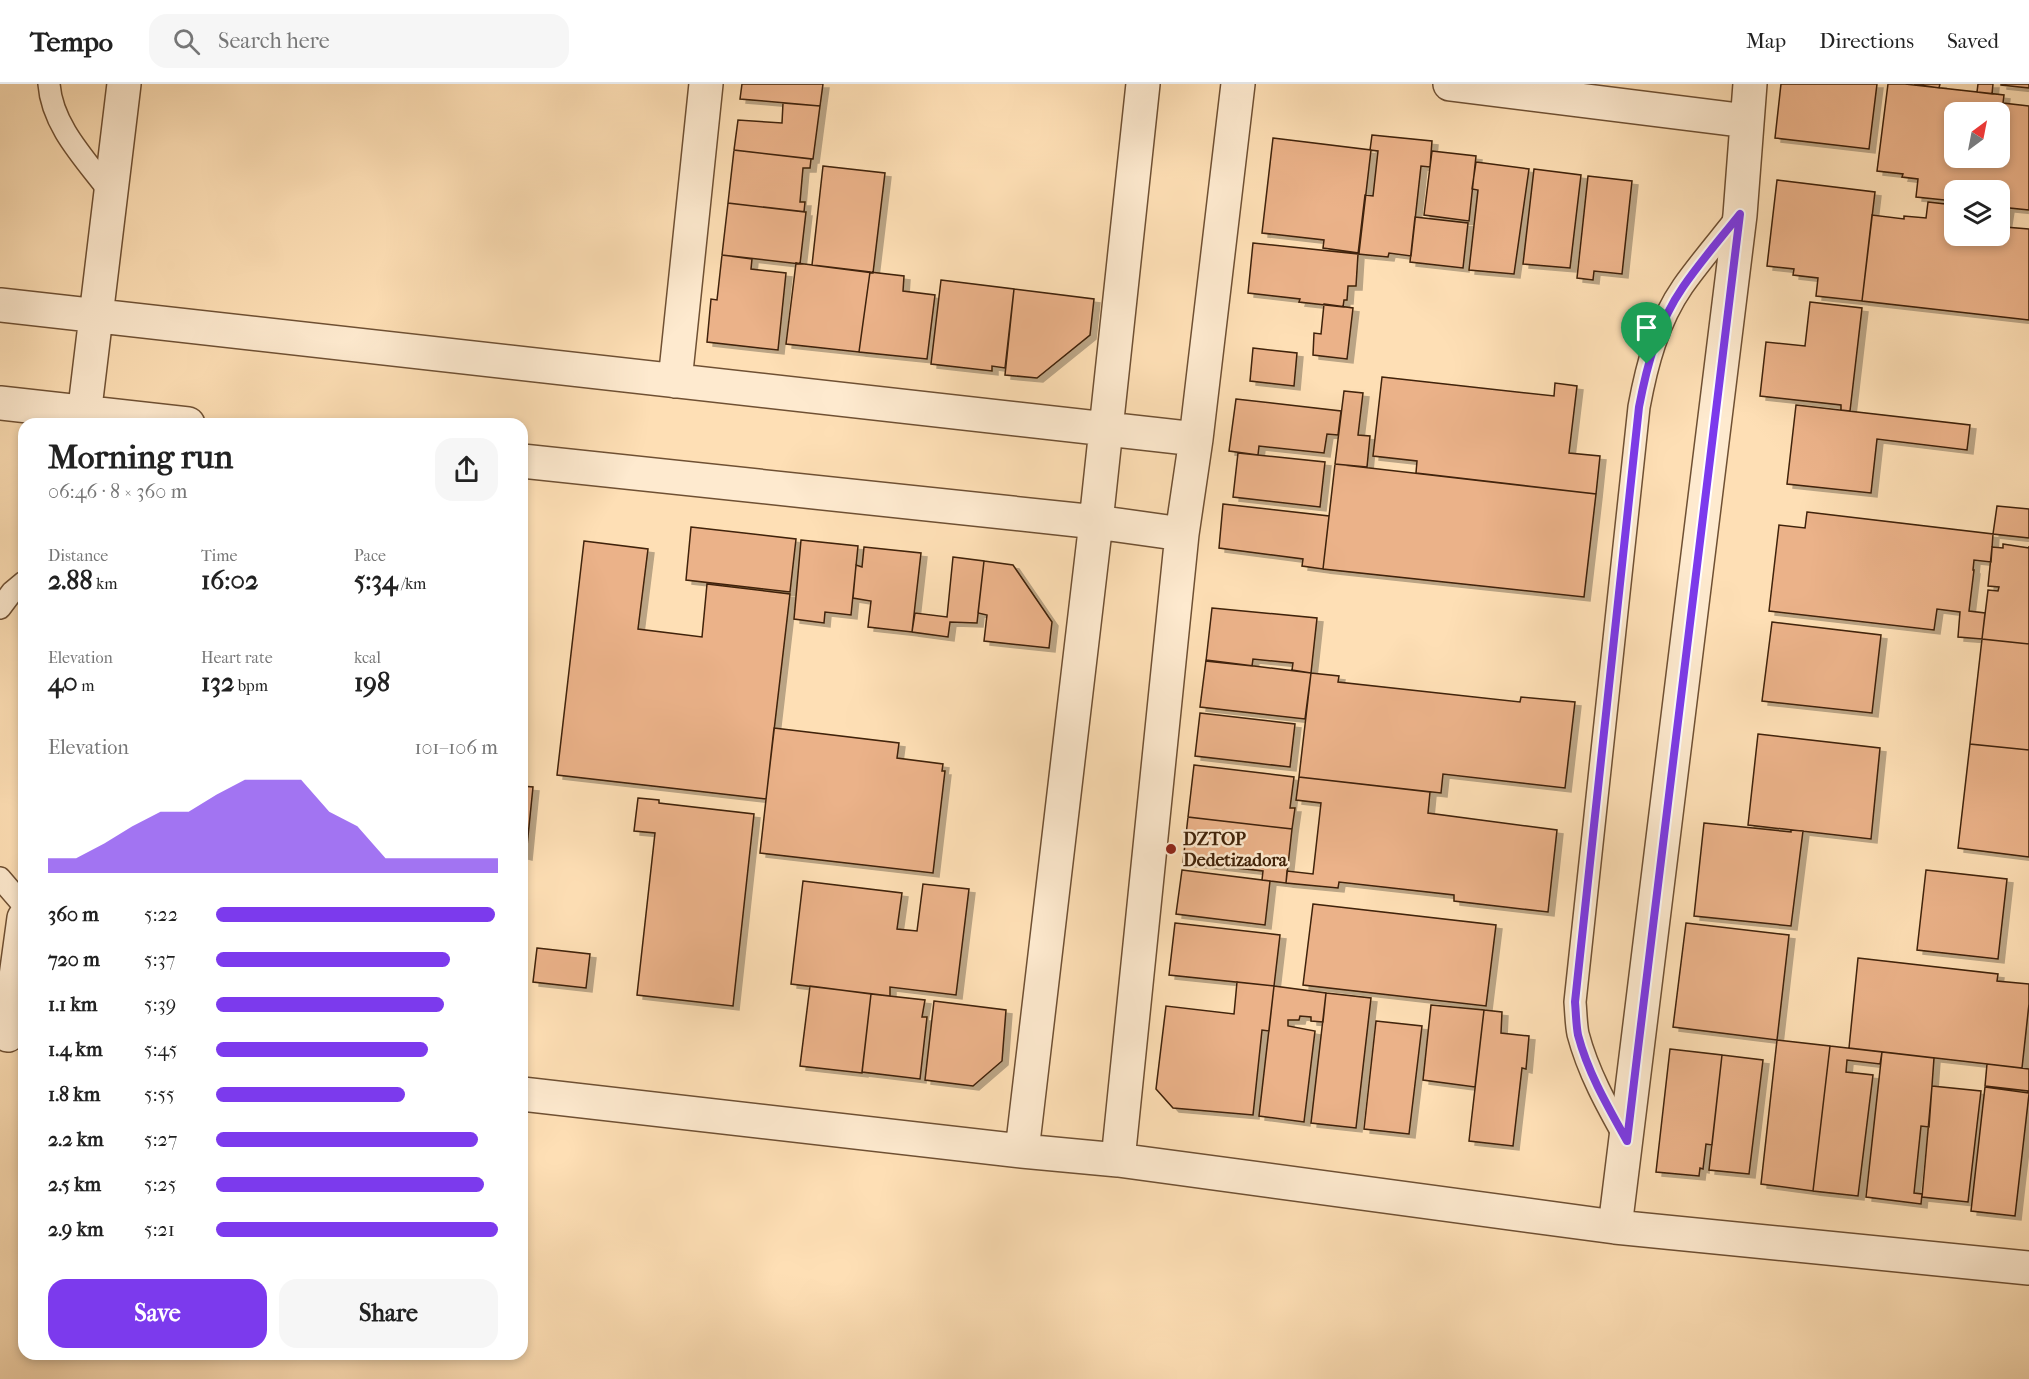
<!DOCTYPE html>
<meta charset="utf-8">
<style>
:root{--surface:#fff;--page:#f6f6f6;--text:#222;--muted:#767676;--line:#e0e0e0;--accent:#7c3aed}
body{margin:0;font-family:"IM FELL French Canon",serif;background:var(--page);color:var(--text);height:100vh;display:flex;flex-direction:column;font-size:22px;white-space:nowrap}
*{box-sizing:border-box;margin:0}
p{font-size:20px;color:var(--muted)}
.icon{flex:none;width:33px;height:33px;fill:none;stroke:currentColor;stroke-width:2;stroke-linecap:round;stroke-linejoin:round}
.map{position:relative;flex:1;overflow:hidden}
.details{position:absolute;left:18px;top:334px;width:510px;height:942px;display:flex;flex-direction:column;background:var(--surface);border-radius:18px;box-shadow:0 3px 9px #0003}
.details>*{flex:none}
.needle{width:39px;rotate:32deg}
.fabs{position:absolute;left:1944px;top:18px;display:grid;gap:12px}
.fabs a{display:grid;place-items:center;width:66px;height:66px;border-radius:12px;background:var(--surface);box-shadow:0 3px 9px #0003;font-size:30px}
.pin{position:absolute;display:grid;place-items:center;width:51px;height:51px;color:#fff;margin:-62px -26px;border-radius:50% 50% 50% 0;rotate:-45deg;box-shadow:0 0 6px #0007}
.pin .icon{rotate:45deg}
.round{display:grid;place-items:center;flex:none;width:63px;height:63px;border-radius:18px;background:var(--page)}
.headline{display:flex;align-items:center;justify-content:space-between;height:102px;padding:0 30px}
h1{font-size:33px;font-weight:800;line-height:45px}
.metrics{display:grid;grid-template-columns:repeat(3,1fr);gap:9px;height:102px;padding:6px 30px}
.metrics div{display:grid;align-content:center}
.metrics b{font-size:26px;font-weight:800}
.metrics small{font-size:16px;font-weight:400}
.metrics p{font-size:16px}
.chart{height:168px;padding:12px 30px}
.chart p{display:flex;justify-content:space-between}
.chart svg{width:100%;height:108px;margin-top:6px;fill:var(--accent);opacity:.7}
.cta{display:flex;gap:12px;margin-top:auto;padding:12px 30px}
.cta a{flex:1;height:69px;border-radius:18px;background:var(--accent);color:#fff;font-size:24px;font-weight:800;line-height:69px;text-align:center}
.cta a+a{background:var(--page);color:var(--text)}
ul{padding:0 30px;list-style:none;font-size:20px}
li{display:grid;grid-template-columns:96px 72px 1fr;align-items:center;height:45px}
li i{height:15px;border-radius:8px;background:var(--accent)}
header{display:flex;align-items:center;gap:36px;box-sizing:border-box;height:84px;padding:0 30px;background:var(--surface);border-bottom:2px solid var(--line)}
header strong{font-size:28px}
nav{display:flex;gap:33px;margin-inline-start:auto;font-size:21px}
.search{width:420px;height:54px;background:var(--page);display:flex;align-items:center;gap:15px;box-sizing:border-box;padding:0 21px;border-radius:18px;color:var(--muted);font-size:22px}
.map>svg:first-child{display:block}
.building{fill:#ebb289;stroke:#3f2108;stroke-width:1.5;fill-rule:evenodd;filter:url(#shadow)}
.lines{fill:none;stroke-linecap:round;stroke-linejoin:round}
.lane-casing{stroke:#6f5033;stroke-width:24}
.street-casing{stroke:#6f5033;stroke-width:36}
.lane{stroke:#feeacf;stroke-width:21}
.street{stroke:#feeacf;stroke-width:33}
.route-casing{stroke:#fff;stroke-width:12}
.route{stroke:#7c3aed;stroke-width:8}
.poi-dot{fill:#8f2418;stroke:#feeacf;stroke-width:2}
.labels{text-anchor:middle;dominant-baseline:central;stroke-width:5;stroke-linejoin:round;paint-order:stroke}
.poi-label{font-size:18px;font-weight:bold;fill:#3f2108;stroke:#feeacf;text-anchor:start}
</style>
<header>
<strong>Tempo</strong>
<div class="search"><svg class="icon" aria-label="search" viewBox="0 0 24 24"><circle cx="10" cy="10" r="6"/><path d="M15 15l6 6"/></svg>Search here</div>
<nav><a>Map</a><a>Directions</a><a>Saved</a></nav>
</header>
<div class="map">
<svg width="2029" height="1295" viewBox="0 0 2029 1295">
<defs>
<filter id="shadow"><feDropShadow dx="6" dy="4" stdDeviation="0" flood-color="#0004"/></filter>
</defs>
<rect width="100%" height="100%" fill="#fedfb5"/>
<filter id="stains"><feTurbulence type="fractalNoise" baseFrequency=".00333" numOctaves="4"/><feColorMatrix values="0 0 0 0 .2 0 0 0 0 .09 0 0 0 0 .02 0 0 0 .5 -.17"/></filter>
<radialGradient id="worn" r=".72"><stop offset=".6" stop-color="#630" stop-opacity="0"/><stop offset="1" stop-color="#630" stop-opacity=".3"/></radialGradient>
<!-- building -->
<path class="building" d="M742 0H823L820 22 740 15Z
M1781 0H1877L1869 65 1775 54Z
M1888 0H1905L2004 11 2003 19 2029 22V126L2000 123V106H1954V117L1916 113 1918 95 1902 93 1903 90 1877 87ZM1954 28H2000V74H1954Z
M1914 0H1940L1939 4Z
M1978 0H1993L1992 10 1977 8Z
M2001 0H2029V4L2001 1Z
M783 19 820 22 813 75 734 66 738 36 782 39Z
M1372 51 1432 57 1430 83 1421 82 1411 172 1389 169 1388 173 1358 170 1365 111 1373 112 1378 67 1370 66Z
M1273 54 1371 66 1359 169 1323 164 1324 156 1262 149Z
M734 66 811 75 810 84H803L800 118H805L804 128 728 119Z
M1432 67 1476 72 1469 137 1424 131Z
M1476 78 1529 85 1514 190 1469 186 1478 106 1472 105Z
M823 82 885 89 873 189 812 181Z
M1534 85 1581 91 1570 184 1523 180Z
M1588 92 1632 97 1622 190 1594 187 1593 196 1577 194Z
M1777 96 1875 108 1862 217 1816 212 1818 194 1793 191 1794 185 1767 182Z
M1928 118 1954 121V152H2000V123L2008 124 2005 143 2029 145V236L1862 217 1872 131 1904 135V132L1926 134Z
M728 119 806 128 800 180 722 171Z
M1415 133 1468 139 1463 184 1410 178Z
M1253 159 1358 170 1356 202H1348L1347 216H1344L1343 223 1299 218 1300 215 1248 209Z
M722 171 752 175 751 185 786 189 778 266 707 258 711 215 717 216Z
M796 179 870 188 859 268 786 260Z
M870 188 904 192 903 207 935 211 927 275 859 268Z
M941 196 1014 205 1005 284 992 282V287L931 280Z
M1014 205 1094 215 1090 251 1037 294 1005 291Z
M1810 218 1862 224 1850 327 1841 326V321L1760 312 1766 258 1805 262Z
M1324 220 1353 224 1347 275 1313 271 1314 249 1321 250Z
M1253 264 1297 269 1294 302 1250 297Z
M1382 293 1554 312 1555 299 1577 302 1569 369 1600 372 1596 410 1416 389 1417 377 1373 372Z
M1344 307 1363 309 1358 351 1370 352 1367 383 1335 380Z
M1236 315 1341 327 1338 351 1327 350 1324 369 1259 362 1258 371 1229 367Z
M1796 321 1970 341 1967 366 1877 355 1871 409 1787 400Z
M1238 369 1325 378 1320 423 1233 413Z
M1335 380 1596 410 1584 513 1323 485Z
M1223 420 1329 432 1323 485 1302 482 1303 475 1219 464Z
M1997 422 2029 425V454L1993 450Z
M1807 428 1993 450 1991 478 1974 476 1973 486H1974L1969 527 1985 529 1982 555 1958 553 1960 528 1937 525 1934 546 1769 527 1779 441 1805 444Z
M691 443 796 455 790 508 686 496Z
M801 456 858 462 851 531 825 528 824 539 794 535Z
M584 457 648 465 638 545 702 553 707 500 790 510 766 715 557 691Z
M2003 460 2029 464V462V560L1982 555 1988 506 1998 507 1999 503 1988 502 1992 463 2003 464Z
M864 463 921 469 912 548 868 543 871 517 853 514 856 481 862 483Z
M953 473 984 477 977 539 950 538 948 553 912 548 915 529 947 533Z
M984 477 1013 481 1052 538 1049 564 984 557 987 531 978 529Z
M1212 524 1317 534 1311 589 1292 586 1293 579 1253 575 1252 582 1206 577Z
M1772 538 1881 551 1872 629 1762 617Z
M1982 555 2029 560V666L1970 660Z
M1206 576 1311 589 1305 635 1200 623Z
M1311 589 1339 592 1338 598 1520 618 1521 613 1575 618 1565 704 1443 690 1441 709 1299 693Z
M1200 629 1295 640 1290 683 1195 672Z
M774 644 899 659 897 674 943 680 942 687H945L933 789 760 769Z
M1758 650 1880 664 1871 755 1748 741Z
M1970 660 2029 666V773L1958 764Z
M1194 681 1294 693 1290 724H1295L1292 745 1188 733Z
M1299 693 1430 708 1428 729 1557 746 1548 828 1454 817V811L1339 798 1338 804 1286 799 1287 787 1313 790 1321 719 1296 716Z
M522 702 533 703 526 772 522 771Z
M638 714 659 716V719L754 730 733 922 637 911 655 749 634 747Z
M1188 733 1292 745 1286 799 1262 796 1263 787 1183 778Z
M1704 739 1791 748V746L1803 747 1791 842 1694 832Z
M1182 786 1270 797 1265 841 1176 830Z
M1926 786 2007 795 1998 875 1917 866Z
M803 797 902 809 897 845 917 847 923 800 969 805 956 911 890 903V912L791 900Z
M1313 820 1496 841 1486 922 1303 901Z
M1175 839 1280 851 1274 902 1169 891Z
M1686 839 1789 851 1777 956 1673 943Z
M537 864 590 870 586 904 533 898Z
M1858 874 1998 890 1997 897 2029 900V920L2022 984 1849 964Z
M1237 898 1274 902 1269 947 1262 946 1253 1031 1173 1024 1156 1005 1166 922 1234 930Z
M810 902 871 910 862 989 800 982Z
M1274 902 1326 909 1323 938 1311 937V933L1300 932 1299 936H1288V942L1315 947 1304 1038 1259 1032Z
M1326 909 1371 914 1356 1044 1311 1039Z
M871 910 925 916 922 933H927L920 995 862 988Z
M934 917 1006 926 1002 977 973 1002 925 996Z
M1431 921 1484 926 1475 1003 1423 996Z
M1484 926 1502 928 1501 949 1529 952 1526 985 1522 984 1513 1062 1469 1057Z
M1376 937 1422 942 1409 1050 1364 1045Z
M1777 956 1830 962 1813 1107 1761 1100Z
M1830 962 1882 968 1880 980 1847 976 1846 988 1873 991 1858 1112 1813 1107Z
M1670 965 1722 971 1712 1061 1706 1060 1703 1085 1700 1084 1699 1092 1656 1088Z
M1882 968 1934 974 1929 1043 1921 1042 1914 1109 1922 1110 1921 1120 1866 1113Z
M1722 971 1763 976 1749 1090 1709 1086Z
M1987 980 2029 985V1010L2015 1132 1971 1127 1985 1003 2028 1009V1007L1985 1002Z
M1932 1002 1981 1007 1968 1118 1922 1113Z"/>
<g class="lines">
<!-- lane casing -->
<g class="lane-casing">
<path id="lane" d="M49 0C52 42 86 76 110 108
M0 524 12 508 24 498
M0 794 24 822
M1626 1056C1607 1022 1588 988 1578 950 1576 940 1576 929 1575 918L1639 323C1647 280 1658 238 1683 202 1700 178 1719 156 1737 133"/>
</g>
<!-- street casing -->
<g class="street-casing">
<path id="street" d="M1450 0 1747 37
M0 221 1196 355
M675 297 706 0
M0 319 188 340
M83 340 124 0
M522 377 1096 438 1182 450
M8 951 24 834
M522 1010 1022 1067 1118 1076 1615 1143 2029 1184
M1022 1067 1096 438 1143 0
M1118 1076 1182 450 1196 355 1238 0
M1615 1143 1740 131 1750 0"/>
</g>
<!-- lane -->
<use href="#lane" class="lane"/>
<!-- street -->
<use href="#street" class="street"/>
</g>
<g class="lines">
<!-- route casing -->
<g class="route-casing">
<path id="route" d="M1740 130 1637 973 1627 1057C1608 1023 1588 989 1578 951 1576 940 1576 929 1575 918L1639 323C1647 281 1658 239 1683 203 1700 178 1721 154 1740 130Z"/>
</g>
<!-- route -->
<use href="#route" class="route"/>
</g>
<!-- markers -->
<circle class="poi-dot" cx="1171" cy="765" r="6"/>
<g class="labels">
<!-- poi labels -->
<g class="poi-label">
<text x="1183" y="755">DZTOP<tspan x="1183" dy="21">Dedetizadora</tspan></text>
</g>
</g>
<rect width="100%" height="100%" filter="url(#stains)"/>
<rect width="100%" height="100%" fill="url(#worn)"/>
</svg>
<div class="fabs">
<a><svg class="needle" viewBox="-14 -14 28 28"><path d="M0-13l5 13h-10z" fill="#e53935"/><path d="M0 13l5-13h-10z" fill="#767676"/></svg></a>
<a><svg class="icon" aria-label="layers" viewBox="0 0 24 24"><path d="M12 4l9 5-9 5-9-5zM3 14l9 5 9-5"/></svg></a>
</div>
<div class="pin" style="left:1647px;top:280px;background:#1e9e55"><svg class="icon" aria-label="arrive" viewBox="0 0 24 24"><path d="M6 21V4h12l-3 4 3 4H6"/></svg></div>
<section class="details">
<div class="headline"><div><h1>Morning run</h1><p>06:46 · 8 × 360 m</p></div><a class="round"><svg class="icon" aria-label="share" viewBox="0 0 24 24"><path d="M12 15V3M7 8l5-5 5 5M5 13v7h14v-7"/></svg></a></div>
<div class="metrics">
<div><p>Distance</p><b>2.88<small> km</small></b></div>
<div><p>Time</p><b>16:02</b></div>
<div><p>Pace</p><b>5:34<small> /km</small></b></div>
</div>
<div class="metrics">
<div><p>Elevation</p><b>40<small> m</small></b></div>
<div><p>Heart rate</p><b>132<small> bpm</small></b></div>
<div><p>kcal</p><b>198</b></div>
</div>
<div class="chart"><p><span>Elevation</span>101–106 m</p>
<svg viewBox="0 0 160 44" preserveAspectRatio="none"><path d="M0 44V38L10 38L20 32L30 25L40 19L50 19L60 12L70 6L80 6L90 6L100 19L110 25L120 38L130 38L140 38L150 38L160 38V44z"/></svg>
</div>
<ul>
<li><b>360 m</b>5:22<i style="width:99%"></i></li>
<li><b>720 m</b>5:37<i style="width:83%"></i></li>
<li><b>1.1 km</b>5:39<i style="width:81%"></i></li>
<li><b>1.4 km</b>5:45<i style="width:75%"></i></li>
<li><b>1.8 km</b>5:55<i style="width:67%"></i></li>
<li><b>2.2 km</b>5:27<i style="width:93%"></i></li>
<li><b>2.5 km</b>5:25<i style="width:95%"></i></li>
<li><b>2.9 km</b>5:21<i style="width:100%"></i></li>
</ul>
<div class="cta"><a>Save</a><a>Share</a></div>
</section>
</div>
